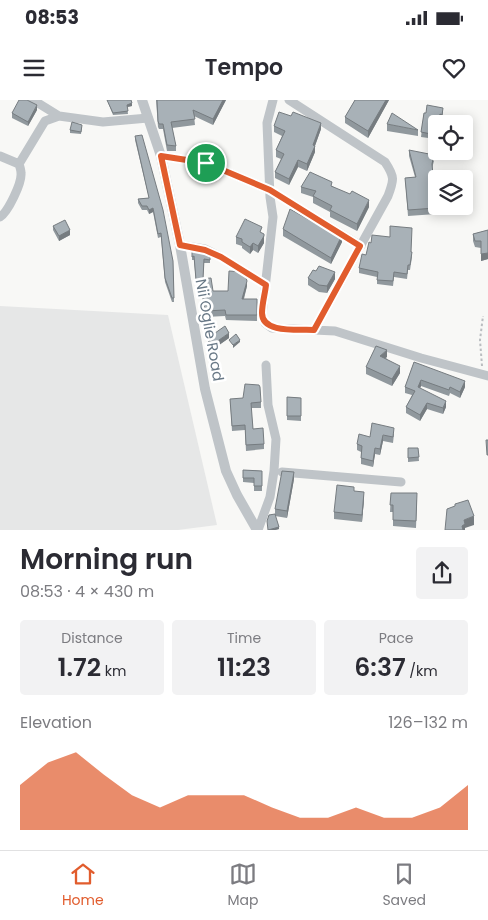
<!DOCTYPE html>
<meta charset="utf-8">
<style>
:root{--surface:#fff;--page:#f2f2f3;--text:#2b2b33;--muted:#7c7c81;--line:#e1e1e2;--accent:#e15c2d}
body{margin:0;font-family:Poppins,sans-serif;background:var(--page);color:var(--text);height:100vh;display:flex;flex-direction:column;font-size:19px;white-space:nowrap}
*{box-sizing:border-box;margin:0}
p{font-size:16px;color:var(--muted)}
.icon{flex:none;width:28px;height:28px;fill:none;stroke:currentColor;stroke-width:2;stroke-linecap:round;stroke-linejoin:round}
.map{position:relative;height:430px;overflow:hidden}
.sheet{display:flex;flex-direction:column;background:var(--surface);flex:1}
.sheet>*{flex:none}
.buttons{position:absolute;left:428px;top:15px;display:grid;gap:10px}
.buttons a{display:grid;place-items:center;width:45px;height:45px;border-radius:5px;background:var(--surface);box-shadow:0 2px 12px #0003;font-size:25px}
.pin{position:absolute;display:grid;place-items:center;width:42px;height:42px;color:#fff;margin:-21px;border:2px solid #fff;border-radius:50%;box-shadow:0 1px 5px #0007}
.round{display:grid;place-items:center;flex:none;width:52px;height:52px;border-radius:5px;background:var(--page)}
.overview{display:flex;align-items:center;justify-content:space-between;height:85px;padding:0 20px}
h1{font-size:28px;font-weight:600;line-height:38px}
.figures{display:grid;grid-template-columns:repeat(3,1fr);gap:8px;height:85px;padding:5px 20px}
.figures div{display:grid;align-content:center;border-radius:5px;background:var(--page);text-align:center}
.figures b{font-size:25px;font-weight:600}
.figures small{font-size:14px;font-weight:400}
.figures p{font-size:14px}
.chart{height:140px;padding:10px 20px}
.chart p{display:flex;justify-content:space-between}
.chart svg{width:100%;height:90px;margin-top:5px;fill:var(--accent);opacity:.7}
.status{display:flex;justify-content:space-between;align-items:center;height:35px;padding:0 25px;background:var(--surface);direction:ltr}
.status svg{height:14px;fill:currentColor}
header{display:flex;justify-content:space-between;align-items:center;height:65px;padding:0 20px;background:var(--surface);font-size:22px;font-weight:600}
.tabs{display:flex;justify-content:space-around;align-items:center;height:70px;border-top:1px solid var(--line);background:var(--surface);font-size:14px;color:var(--muted)}
.tabs a{display:grid;justify-items:center;gap:2px}
.tabs .selected{color:var(--accent)}
.map>svg:first-child{display:block}
.built{fill:#e6e7e7}
.lines{fill:none;stroke-linecap:round;stroke-linejoin:round}
.path{stroke:#babdc0;stroke-width:2;stroke-dasharray:2.5 2.5;stroke-linecap:butt}
.minor{stroke:#bfc4c8;stroke-width:9}
.tertiary{stroke:#bfc4c8;stroke-width:10}
.wall{fill:#90989d}
.shaded-wall{fill:#767c80}
.building{fill:#a8b1b7;stroke:#767c80}
.route-casing{stroke:#fff;stroke-width:10}
.route{stroke:#e15c2d;stroke-width:6}
.labels{text-anchor:middle;dominant-baseline:central;stroke-width:5;stroke-linejoin:round;paint-order:stroke}
.street-label{font-size:15px;fill:#687886;stroke:#fff}
</style>
<div class="status"><b>08:53</b><svg viewBox="0 0 49 12"><path d="M0 12V9h3v3zM5 12V6h3v6zM10 12V3h3v9zM15 12V0h3v12zM26 1h20v11H26zM47 4h2v5h-2z"/></svg></div>
<header><svg class="icon" aria-label="menu" viewBox="0 0 24 24"><path d="M4 6h16M4 12h16M4 18h16"/></svg>Tempo<svg class="icon" aria-label="heart" viewBox="0 0 24 24"><path d="M12 20l-8-8c-3-5 5-10 8-4 3-6 11-1 8 4z"/></svg></header>
<div class="map">
<svg width="488" height="430" viewBox="0 0 488 430">
<rect width="100%" height="100%" fill="#f8f8f6"/>
<!-- built -->
<path class="built" d="M0 206 168 215 217 425 178 430H0Z"/>
<g class="lines">
<!-- path -->
<path class="path" d="M482 266 480 240 483 216"/>
<!-- minor -->
<path class="minor" d="M33 0 59 16
M273 0 267 23 270 97 273 117 262 215 265 223 272 228 335 231 421 258 488 276
M289 0 385 62C395 77 394 80 388 96L314 230
M0 56 19 64
M161 56 206 63 270 90 361 146
M0 117C8 112 22 83 21 73 21 70 20 67 19 64L45 21 59 16 103 22 148 18
M180 145 205 149 221 157 266 185
M282 372 401 382
M258 430 270 397 274 371 276 339 268 305 266 265"/>
<!-- tertiary -->
<path class="tertiary" d="M142 0 161 56 180 145 205 289 226 371 237 395 257 430"/>
</g>
<!-- wall -->
<path class="wall" d="M107 0H131L132 6 127 7 128 14 113 15Z
M156 0H226L213 25 194 16 195 25 172 28 176 46V51H167L163 29H159L158 27Z
M355 0H389L368 38 345 23V17Z
M37 10 28 26 12 18V13Z
M443 12 442 19H440L439 24H436V39L421 37 424 13Z
M387 24 418 30V36L387 31Z
M274 26 321 29 315 46V52L307 71 298 67 289 85 275 78V72L281 59 276 57V50L282 36 274 32Z
M82 27 81 34 70 33V30Z
M135 36 173 161 174 202H172L165 182 161 137 158 138 153 112 149 114 147 110H142L138 103V99L149 98 135 40Z
M409 50 434 61 432 68 436 114 408 116 405 78 415 77 409 56Z
M332 86 369 107 357 131 330 117V112L313 103V97L301 93V87Z
M53 126 70 135 59 141 53 130Z
M283 129 333 131 342 142 331 164 283 136Z
M488 130V159L481 161V148L475 147 473 141V134Z
M262 133 264 143 258 153 253 150 250 154 242 148V146L236 144V137Z
M192 150 210 155V163H204L203 179 213 191H228L247 186 244 199H257V221L226 220 225 216 205 217 202 197H201L199 183H196L194 160H192Z
M411 152 412 157 410 170H408L407 179 394 177 393 186 377 184V177L359 173V168L366 155Z
M308 178 335 179 327 193 319 192 308 185Z
M208 238H229L212 250 208 243Z
M387 257 386 258 400 273 392 286 366 274V267Z
M414 262 465 287 460 298 450 293 449 296 421 286 420 288 446 307 443 314 427 309 420 321 406 313V307L412 295 405 293V287Z
M287 297 301 298V321L287 320Z
M230 299 261 302V308H251L253 329 264 344V349L246 351 245 330 232 331Z
M394 334 393 343 383 341 380 355 375 354 373 367 361 364V352L357 350V344L370 337Z
M408 348H418L419 361 408 362Z
M243 370 262 371V391H254V383L243 382Z
M294 379 287 418 275 416 279 429 275 430H268L275 414V409Z
M391 393 417 400 416 428 393 426V412H390Z
M364 399 362 422 334 419V412Z"/>
<!-- shaded-wall -->
<path class="shaded-wall" d="M223 0H226L213 25V19Z
M386 0H389L368 38V31Z
M132 3V6L127 7V5Z
M37 5V10L28 26V22Z
M321 23V29L313 51V45Z
M315 46V52L307 71V64Z
M298 60V67L289 85V79Z
M369 100V107L357 131V124Z
M153 108V112L149 114V110Z
M70 130V135L59 141V136Z
M264 134V143L258 153V146Z
M342 135V142L331 164V158Z
M253 143V150L250 154V147Z
M488 153V159L481 161V154Z
M335 172V179L327 193V186Z
M247 181V186L242 204V199Z
M229 233V238L212 250V245Z
M240 240V242L233 248V245Z
M387 250V257L380 262V256Z
M400 266V273L392 286V279Z
M421 280V286L418 293V287Z
M465 281V287L460 298V292Z
M446 301V307L443 314V308Z
M427 303V309L420 321V315Z
M383 335V341L380 355V349Z
M375 348V354L373 367V361Z
M294 372V379L287 418V411Z
M364 392V399L362 422V415Z
M474 416V425L465 428V430H462V426L464 420Z
M279 427V429L275 430H268Z"/>
<!-- building -->
<path class="building" d="M19 0H27L37 5 28 22 12 13Z
M107 0H131L132 3 127 5 128 11 113 13Z
M157 0H223L213 19 193 10 195 19 171 22 176 46 167 45 163 24H159L158 21Z
M355 0H386L368 31 345 17Z
M427 5 443 8 442 15 440 14 438 24H436V35L421 32 424 13H426Z
M279 12 291 16 293 12 321 23 313 45 315 46 307 64 298 60 289 79 275 72 284 54 276 50 285 31 274 26Z
M392 13 418 30 387 24Z
M72 22 82 25 81 32 70 30Z
M142 35 163 110 173 161 174 198H172L165 178 161 133 158 134 153 108 149 110 147 106H142L138 99 149 98 135 36Z
M409 50 434 55 432 64 436 108 408 110 405 78 416 77Z
M310 72 332 82 331 86 350 94 352 91 369 100 357 124 330 110 332 106 313 96 316 91 301 87Z
M290 109 320 126 321 124 333 129 332 131 342 135 331 158 283 129Z
M245 119 262 127 260 132 264 134V136L258 146 253 143 250 147 242 142V139L236 137Z
M65 120 70 130 59 136 53 126Z
M390 126 412 128 411 152H412L410 165H408L407 174 394 172 393 181 377 180 378 172 359 168 362 154 366 155 369 142 371 143 372 135 390 137Z
M488 130V153L481 154V141H475L473 134Z
M192 150 203 152 210 155V160L204 159 203 179 196 180 194 156 192 157Z
M319 166 335 172 327 186 319 185 308 178 313 170 316 171Z
M229 171 243 172 245 174 247 181 242 199H257V215H226L225 210 205 211 202 191H201L199 179 211 178 213 191H228Z
M225 226 229 233 212 245 208 238Z
M236 234 240 240 233 245 229 240Z
M376 246 387 250 380 256 400 266 392 279 366 267Z
M414 262 465 281 460 292 450 287 449 290 421 280 418 287 446 301 443 308 427 303 420 315 406 307 415 291 405 287Z
M245 284 259 285 260 287 261 302 251 303 253 329 263 328 264 344 246 345 245 325 232 326 230 299 243 298Z
M287 297 301 298V316H287Z
M372 323 394 328 393 337 383 335 380 349 375 348 373 361 361 358 362 346 357 344 359 334 370 337Z
M486 340H488V355H487Z
M408 348H418L419 357 408 358Z
M243 370 262 371V386H254V378H243Z
M282 371 294 372 287 411 275 409Z
M337 385 354 387V391L364 392 362 415 334 412Z
M391 393H417L416 421 393 420V405H390Z
M468 400 474 416 464 420 465 424 462 426 463 430H445L447 409 455 406V404Z
M275 414 279 427 268 430 267 421 269 415Z"/>
<g class="lines">
<!-- route casing -->
<g class="route-casing">
<path id="route" d="M161 56 206 63 270 90 360 146 314 230C299 229 262 234 262 213 262 204 265 194 266 185L221 157 205 150 180 145Z"/>
</g>
<!-- route -->
<use href="#route" class="route"/>
</g>
<g class="labels">
<!-- street labels -->
<g class="street-label">
<text transform="translate(210 230) rotate(80)">Nii Oglie Road</text>
</g>
</g>
</svg>
<div class="buttons">
<a><svg class="icon" aria-label="locate" viewBox="0 0 24 24"><circle cx="12" cy="12" r="6"/><path d="M12 2v4M12 18v4M2 12h4M18 12h4"/></svg></a>
<a><svg class="icon" aria-label="layers" viewBox="0 0 24 24"><path d="M12 4l9 5-9 5-9-5zM3 14l9 5 9-5"/></svg></a>
</div>
<div class="pin" style="left:206px;top:63px;background:#1e9e55"><svg class="icon" aria-label="arrive" viewBox="0 0 24 24"><path d="M6 21V4h12l-3 4 3 4H6"/></svg></div>
</div>
<section class="sheet">
<div class="overview"><div><h1>Morning run</h1><p>08:53 · 4 × 430 m</p></div><a class="round"><svg class="icon" aria-label="share" viewBox="0 0 24 24"><path d="M12 15V3M7 8l5-5 5 5M5 13v7h14v-7"/></svg></a></div>
<div class="figures">
<div><p>Distance</p><b>1.72<small> km</small></b></div>
<div><p>Time</p><b>11:23</b></div>
<div><p>Pace</p><b>6:37<small> /km</small></b></div>
</div>
<div class="chart"><p><span>Elevation</span>126–132 m</p>
<svg viewBox="0 0 160 44" preserveAspectRatio="none"><path d="M0 44V22L10 11L20 6L30 17L40 27L50 33L60 27L70 27L80 27L90 33L100 38L110 38L120 33L130 38L140 38L150 33L160 22V44z"/></svg>
</div>
</section>
<nav class="tabs">
<a class="selected"><svg class="icon" aria-label="home" viewBox="0 0 24 24"><path d="M3 11l9-7 9 7M6 9v11h12V9"/></svg>Home</a>
<a><svg class="icon" aria-label="map" viewBox="0 0 24 24"><path d="M3 6l6-2 6 2 6-2v14l-6 2-6-2-6 2zM9 4v14M15 6v14"/></svg>Map</a>
<a><svg class="icon" aria-label="saved" viewBox="0 0 24 24"><path d="M7 4h10v16l-5-4-5 4z"/></svg>Saved</a>
</nav>
